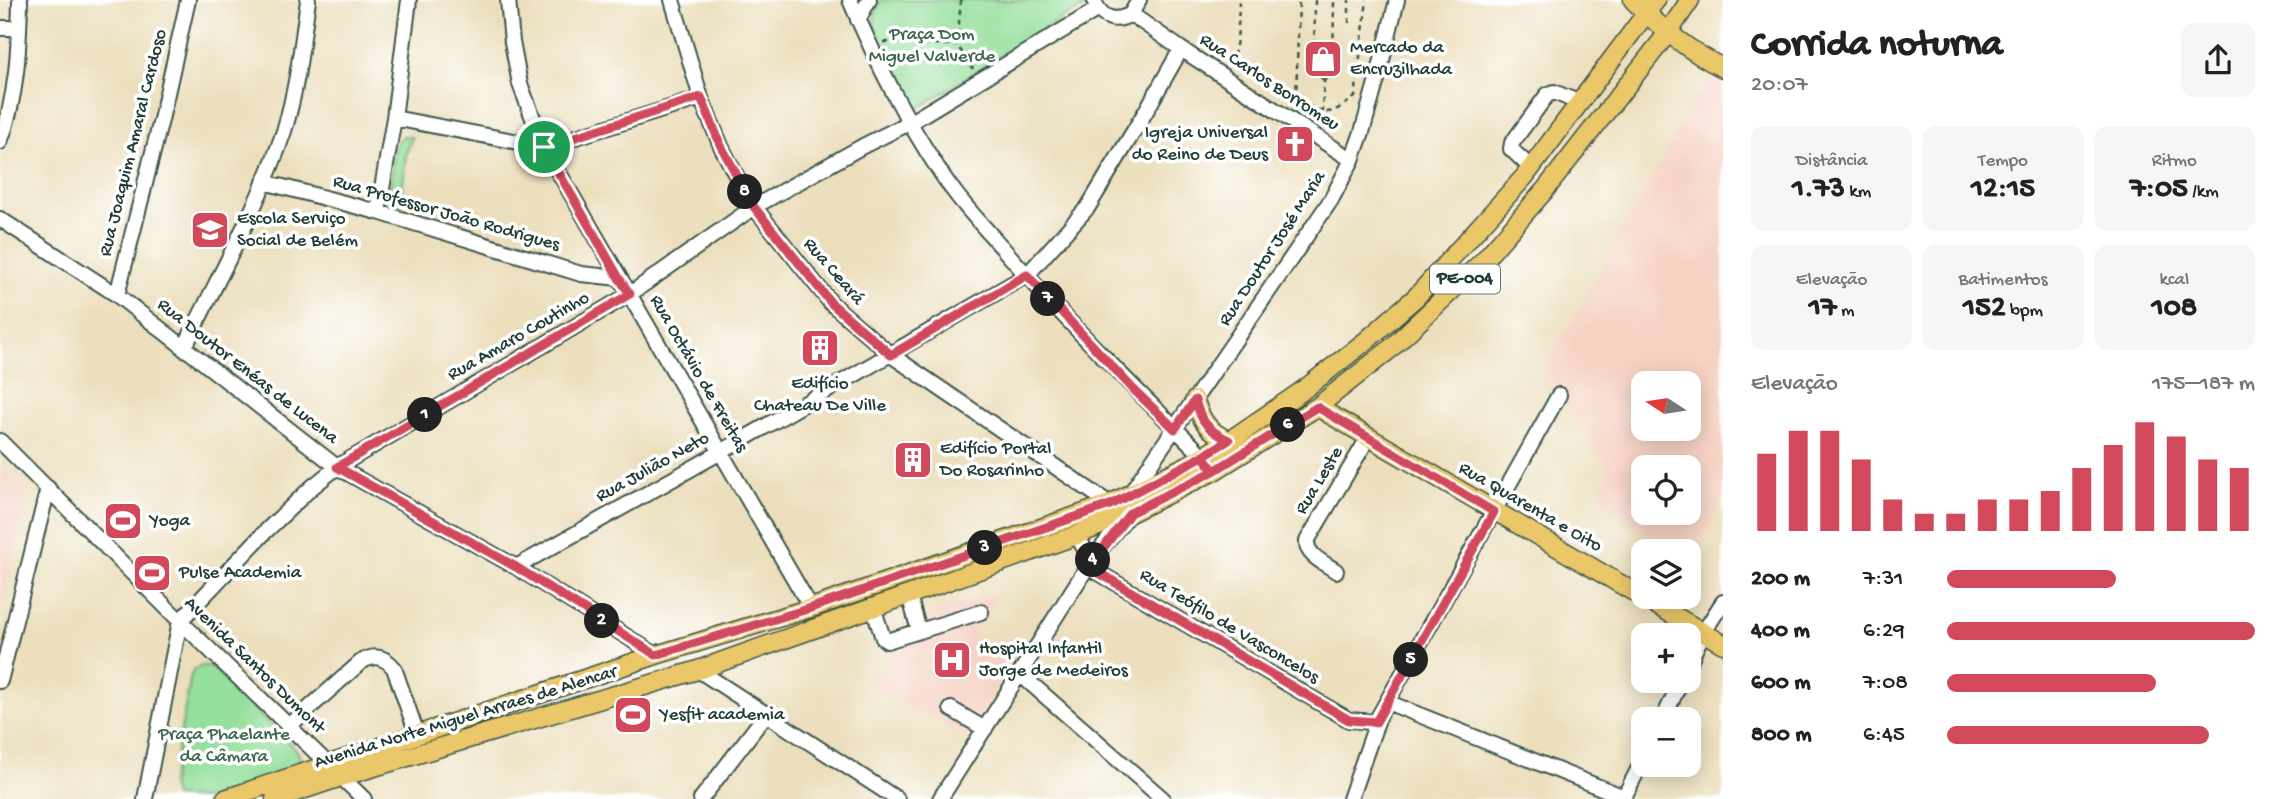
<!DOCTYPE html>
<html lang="pt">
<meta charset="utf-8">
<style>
:root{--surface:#fff;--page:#f6f6f6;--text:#222;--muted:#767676;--accent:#d1495b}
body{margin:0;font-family:"Gochi Hand",sans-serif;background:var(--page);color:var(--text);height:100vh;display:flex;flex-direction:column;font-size:26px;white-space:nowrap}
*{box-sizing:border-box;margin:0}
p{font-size:23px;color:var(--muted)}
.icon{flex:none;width:38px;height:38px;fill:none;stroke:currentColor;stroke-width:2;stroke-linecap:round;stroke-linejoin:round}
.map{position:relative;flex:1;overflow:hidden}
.details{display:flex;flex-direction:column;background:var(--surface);width:560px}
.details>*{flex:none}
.needle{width:46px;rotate:282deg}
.buttons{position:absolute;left:1631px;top:371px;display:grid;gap:14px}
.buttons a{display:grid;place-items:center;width:70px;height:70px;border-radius:14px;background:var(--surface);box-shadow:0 4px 18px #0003;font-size:35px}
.pin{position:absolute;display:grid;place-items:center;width:60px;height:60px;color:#fff;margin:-30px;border:4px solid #fff;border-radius:50%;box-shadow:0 2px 7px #0007}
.km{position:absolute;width:35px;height:35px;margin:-18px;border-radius:50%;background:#222;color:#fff;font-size:19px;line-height:35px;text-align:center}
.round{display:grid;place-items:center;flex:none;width:74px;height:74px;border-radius:14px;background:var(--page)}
.summary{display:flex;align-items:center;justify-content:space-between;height:119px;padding:0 28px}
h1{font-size:38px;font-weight:700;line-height:52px}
.metrics{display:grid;grid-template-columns:repeat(3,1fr);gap:10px;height:119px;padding:7px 28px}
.metrics div{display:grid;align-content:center;border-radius:14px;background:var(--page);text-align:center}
.metrics b{font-size:30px;font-weight:700}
.metrics small{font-size:19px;font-weight:400}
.metrics p{font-size:19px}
.chart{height:196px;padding:14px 28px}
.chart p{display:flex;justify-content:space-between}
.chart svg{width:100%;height:126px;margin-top:7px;stroke:var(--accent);stroke-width:6}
ul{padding:0 28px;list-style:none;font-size:23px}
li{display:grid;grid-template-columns:112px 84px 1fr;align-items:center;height:52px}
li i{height:18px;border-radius:9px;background:var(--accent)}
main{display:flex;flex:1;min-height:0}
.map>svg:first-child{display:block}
.built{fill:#f6d2c3;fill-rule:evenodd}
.park{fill:#94df9b;stroke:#5a8e68;stroke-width:2}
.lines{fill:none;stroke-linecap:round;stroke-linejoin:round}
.minor-casing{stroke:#3e5549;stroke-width:18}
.major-casing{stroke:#3e5549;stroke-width:21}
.path{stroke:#3e5549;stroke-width:2.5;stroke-dasharray:5 5;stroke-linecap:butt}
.minor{stroke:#fff;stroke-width:14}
.major{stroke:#eac769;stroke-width:18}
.route-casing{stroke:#fff;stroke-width:14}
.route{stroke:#d1495b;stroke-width:9}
.labels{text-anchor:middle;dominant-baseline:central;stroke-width:7;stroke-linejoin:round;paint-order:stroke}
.shield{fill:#fff;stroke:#627771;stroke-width:2}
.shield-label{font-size:18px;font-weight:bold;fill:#1f3d34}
.park-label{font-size:19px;fill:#3c664e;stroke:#fff}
.poi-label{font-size:19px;fill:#1f3d34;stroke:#fff;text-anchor:start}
.street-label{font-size:19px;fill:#1f3d34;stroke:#fff}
</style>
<main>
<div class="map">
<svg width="1723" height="799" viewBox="0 0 1723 799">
<rect width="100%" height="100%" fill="#fff"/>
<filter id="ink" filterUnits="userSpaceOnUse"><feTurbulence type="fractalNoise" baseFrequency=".0143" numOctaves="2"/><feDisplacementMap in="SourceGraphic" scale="14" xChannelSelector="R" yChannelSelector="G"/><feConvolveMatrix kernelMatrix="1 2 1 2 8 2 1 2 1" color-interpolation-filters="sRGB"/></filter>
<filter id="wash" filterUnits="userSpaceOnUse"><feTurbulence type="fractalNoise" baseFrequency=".00686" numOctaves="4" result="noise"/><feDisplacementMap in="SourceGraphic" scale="28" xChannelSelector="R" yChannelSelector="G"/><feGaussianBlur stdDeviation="1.57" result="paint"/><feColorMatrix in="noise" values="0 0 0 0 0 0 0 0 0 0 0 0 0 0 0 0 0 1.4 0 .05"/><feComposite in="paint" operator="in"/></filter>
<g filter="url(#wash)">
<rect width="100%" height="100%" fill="#ecdfbd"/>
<!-- built -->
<path class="built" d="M1711 73 1723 79V498L1702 544 1650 537 1596 495 1610 472 1545 369ZM1643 383H1689V429H1643ZM1643 467H1689V513H1643Z
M197 210 233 225 222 249 188 234Z
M0 468 28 494 0 615Z
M998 592 999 596 973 638 994 646 998 638 1025 647 967 736 865 684 892 672 875 632Z"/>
<!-- park -->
<path class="park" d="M880 0H1055L1077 2 1087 6 1060 19 917 109 909 106 898 86 876 32 874 19Z
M403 136 412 137 406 154 400 215 387 210 396 143Z
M201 666H208L215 670 297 751C303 759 299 765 293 771L206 799 174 797 171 784 191 675 194 669Z"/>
</g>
<g filter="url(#ink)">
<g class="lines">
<!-- minor casing -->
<g class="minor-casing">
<path id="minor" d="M508 0 512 42 520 84 544 147 811 608
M672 0 701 98 721 146 740 183 754 207 831 303 891 355 1110 504
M850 0C875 59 903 116 939 170 958 200 983 226 1007 253 1069 324 1136 390 1203 456L1209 464
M1095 3C1102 19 1116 23 1131 14L1139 0
M1131 14 1181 49 1352 160
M858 20 869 0
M0 28H19
M394 118 544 147 701 98
M0 142C17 98 19 47 20 0
M1531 168 1511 149 1512 143 1547 95 1554 92 1580 103
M264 182 378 212 581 274 619 278
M378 212 394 118 409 0
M0 219 117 295 337 467 516 567 656 655
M117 295 161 120 188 0
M184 349C217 279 260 204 284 131 297 89 302 44 308 0
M0 441 180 621 364 799
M1129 495 1331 200 1352 160 1362 132 1378 76 1397 0
M1077 535 1091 561
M516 567 721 452 1027 275 1088 207 1146 111 1181 49
M1089 567 1349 720 1376 722
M1336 571C1325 563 1306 556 1307 541L1368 438
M909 595 919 631
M873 607 883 638 887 641 981 612
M1689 663 1703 633 1723 602
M698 670 897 799
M1020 674 1163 799
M0 681 48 488
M1387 702 1624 797
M951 709 985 729
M1663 719 1681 681
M289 726 361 662C374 654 384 656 394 668L417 734
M145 799 180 621 266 531 311 488 337 467 630 294 754 207 863 146 909 123 1098 9
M701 799 767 713
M940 799 1091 561 1129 514
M1350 799 1379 716 1559 395
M1623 799 1643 760"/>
</g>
<!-- major casing -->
<g class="major-casing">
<path id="major" d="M1633 0C1660 28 1688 51 1723 68
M1195 400C1201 422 1209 431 1229 441
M1317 407 1723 644
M225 799 656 655 811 608 1110 504 1188 465 1229 441 1302 391 1367 340 1416 297 1525 176 1656 0
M275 799 341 777 698 670 1077 535 1130 513 1214 471 1317 407 1389 350 1485 259 1545 190 1667 34 1690 0"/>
</g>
<!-- path -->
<path class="path" d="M961 0 957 45 973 69
M1315 0 1314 69 1324 81
M1349 23V0
M884 42 957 45
M1230 65C1239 46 1238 22 1239 0
M1296 98 1299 0
M1293 105 1296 99C1327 114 1326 119 1355 97L1367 0
M1321 123 1324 81 1333 73 1334 0"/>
<!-- minor -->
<use href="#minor" class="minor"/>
<!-- major -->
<use href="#major" class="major"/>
</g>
</g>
<g class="lines" filter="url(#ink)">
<!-- route casing -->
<g class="route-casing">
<path id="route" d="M544 147 619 278 630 294 337 467 516 567 656 655 811 608 1110 505 1203 456 1214 471 1130 513 1089 567 1349 720 1376 722 1494 512 1317 407 1214 471 1203 456 1229 440C1209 431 1201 422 1195 400L1175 429 1134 390 1027 275 891 355 831 303 754 207 721 146 701 97 544 147"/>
</g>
<!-- route -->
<use href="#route" class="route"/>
</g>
<!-- icons -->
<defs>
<g id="shop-square" transform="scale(2.0125)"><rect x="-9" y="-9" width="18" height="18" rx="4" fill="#d1495b" stroke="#fff"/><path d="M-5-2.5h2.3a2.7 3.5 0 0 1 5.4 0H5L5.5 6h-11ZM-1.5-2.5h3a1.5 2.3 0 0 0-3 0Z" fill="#fff"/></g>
<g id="church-square" transform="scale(2.0125)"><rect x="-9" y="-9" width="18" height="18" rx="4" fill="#d1495b" stroke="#fff"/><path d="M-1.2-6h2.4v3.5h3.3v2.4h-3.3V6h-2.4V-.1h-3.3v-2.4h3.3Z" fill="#fff"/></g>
<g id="school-square" transform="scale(2.0125)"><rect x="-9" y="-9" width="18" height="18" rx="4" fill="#d1495b" stroke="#fff"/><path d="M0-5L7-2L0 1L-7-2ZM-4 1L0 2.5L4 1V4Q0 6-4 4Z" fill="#fff"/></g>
<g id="building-square" transform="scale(2.0125)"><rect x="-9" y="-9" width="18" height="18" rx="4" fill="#d1495b" stroke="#fff"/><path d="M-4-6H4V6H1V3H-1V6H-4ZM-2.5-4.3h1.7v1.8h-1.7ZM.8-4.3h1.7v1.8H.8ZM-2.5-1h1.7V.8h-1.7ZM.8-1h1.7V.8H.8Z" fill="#fff"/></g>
<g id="stadium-square" transform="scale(2.0125)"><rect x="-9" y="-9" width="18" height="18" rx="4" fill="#d1495b" stroke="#fff"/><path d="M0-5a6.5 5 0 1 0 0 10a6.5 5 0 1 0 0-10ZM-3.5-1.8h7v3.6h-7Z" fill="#fff"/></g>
<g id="hospital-square" transform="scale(2.0125)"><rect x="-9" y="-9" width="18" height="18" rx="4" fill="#d1495b" stroke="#fff"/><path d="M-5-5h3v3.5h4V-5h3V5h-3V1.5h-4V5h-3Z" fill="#fff"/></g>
</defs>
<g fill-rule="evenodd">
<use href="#shop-square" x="1323" y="59"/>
<use href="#church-square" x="1295" y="144"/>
<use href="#school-square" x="210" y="230"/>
<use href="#building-square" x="820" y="348"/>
<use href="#building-square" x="913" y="460"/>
<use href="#stadium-square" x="123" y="521"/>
<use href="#stadium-square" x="152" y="573"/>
<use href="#hospital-square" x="952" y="660"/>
<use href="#stadium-square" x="633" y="715"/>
</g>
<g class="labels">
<!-- shield labels -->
<rect class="shield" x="1430" y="264.5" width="70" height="29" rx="5"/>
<g class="shield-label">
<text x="1465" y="279">PE-004</text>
</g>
<!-- park labels -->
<g class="park-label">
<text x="932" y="35">Praça Dom<tspan x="932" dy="22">Miguel Valverde</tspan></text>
<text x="224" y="735">Praça Phaelante<tspan x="224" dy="22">da Câmara</tspan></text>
</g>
<!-- poi labels -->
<g class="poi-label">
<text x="1350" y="48">Mercado da<tspan x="1350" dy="22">Encruzilhada</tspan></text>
<text x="1268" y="133" text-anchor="end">Igreja Universal<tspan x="1268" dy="22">do Reino de Deus</tspan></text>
<text x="237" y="219">Escola Serviço<tspan x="237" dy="22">Social de Belém</tspan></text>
<text x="820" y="384" text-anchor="middle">Edifício<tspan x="820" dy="22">Chateau De Ville</tspan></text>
<text x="940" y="449">Edifício Portal<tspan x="940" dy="22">Do Rosarinho</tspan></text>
<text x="150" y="521">Yoga</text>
<text x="179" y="573">Pulse Academia</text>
<text x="979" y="649">Hospital Infantil<tspan x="979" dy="22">Jorge de Medeiros</tspan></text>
<text x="660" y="715">Yesfit academia</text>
</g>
<!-- street labels -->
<g class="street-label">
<text transform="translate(1269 83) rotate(33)">Rua Carlos Borromeu</text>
<text transform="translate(134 143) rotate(-76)">Rua Joaquim Amaral Cardoso</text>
<text transform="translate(446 214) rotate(16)">Rua Professor João Rodrigues</text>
<text transform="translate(1273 249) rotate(-57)">Rua Doutor José Maria</text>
<text transform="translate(833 272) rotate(49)">Rua Ceará</text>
<text transform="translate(519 337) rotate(-30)">Rua Amaro Coutinho</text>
<text transform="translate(247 372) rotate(38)">Rua Doutor Enéas de Lucena</text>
<text transform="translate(698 374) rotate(60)">Rua Octávio de Freitas</text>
<text transform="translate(653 468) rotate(-29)">Rua Julião Neto</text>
<text transform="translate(1320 481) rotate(-59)">Rua Leste</text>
<text transform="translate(1530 508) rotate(30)">Rua Quarenta e Oito</text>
<text transform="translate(1229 627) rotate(31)">Rua Teófilo de Vasconcelos</text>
<text transform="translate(254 666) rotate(44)">Avenida Santos Dumont</text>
<text transform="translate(466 718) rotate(-17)">Avenida Norte Miguel Arraes de Alencar</text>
</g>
</g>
</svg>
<div class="buttons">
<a><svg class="needle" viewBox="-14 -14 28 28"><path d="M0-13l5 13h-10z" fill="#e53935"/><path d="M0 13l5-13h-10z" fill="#767676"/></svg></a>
<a><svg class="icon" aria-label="locate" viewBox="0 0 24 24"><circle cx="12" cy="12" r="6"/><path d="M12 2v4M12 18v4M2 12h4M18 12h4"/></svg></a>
<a><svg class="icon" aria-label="layers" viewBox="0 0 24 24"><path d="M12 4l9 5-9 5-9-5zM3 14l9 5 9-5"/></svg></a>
<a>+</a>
<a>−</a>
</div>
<div class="pin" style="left:544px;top:147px;background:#1e9e55"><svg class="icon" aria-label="arrive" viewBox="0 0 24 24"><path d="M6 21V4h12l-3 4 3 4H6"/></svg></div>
<b class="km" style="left:425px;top:415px">1</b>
<b class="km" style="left:602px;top:621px">2</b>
<b class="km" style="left:985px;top:548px">3</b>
<b class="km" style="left:1093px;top:560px">4</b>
<b class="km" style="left:1411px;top:660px">5</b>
<b class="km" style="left:1288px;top:425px">6</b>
<b class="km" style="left:1048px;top:299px">7</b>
<b class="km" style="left:745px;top:192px">8</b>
</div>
<section class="details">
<div class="summary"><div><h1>Corrida noturna</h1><p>20:07</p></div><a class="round"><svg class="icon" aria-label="share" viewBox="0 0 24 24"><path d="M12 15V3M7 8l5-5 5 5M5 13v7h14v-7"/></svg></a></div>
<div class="metrics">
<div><p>Distância</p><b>1.73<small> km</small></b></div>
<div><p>Tempo</p><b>12:15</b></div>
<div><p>Ritmo</p><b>7:05<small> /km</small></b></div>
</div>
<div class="metrics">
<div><p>Elevação</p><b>17<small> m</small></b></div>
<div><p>Batimentos</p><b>152<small> bpm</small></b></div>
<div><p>kcal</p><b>108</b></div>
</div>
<div class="chart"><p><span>Elevação</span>175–187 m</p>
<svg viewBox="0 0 160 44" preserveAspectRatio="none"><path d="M5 44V17M15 44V9M25 44V9M35 44V19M45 44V33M55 44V38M65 44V38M75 44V33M85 44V33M95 44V30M105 44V22M115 44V14M125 44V6M135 44V11M145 44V19M155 44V22"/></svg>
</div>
<ul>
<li><b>200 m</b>7:31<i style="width:55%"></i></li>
<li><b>400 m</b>6:29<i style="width:100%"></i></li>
<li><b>600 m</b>7:08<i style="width:68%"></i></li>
<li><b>800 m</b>6:45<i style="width:85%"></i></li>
</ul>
</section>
</main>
